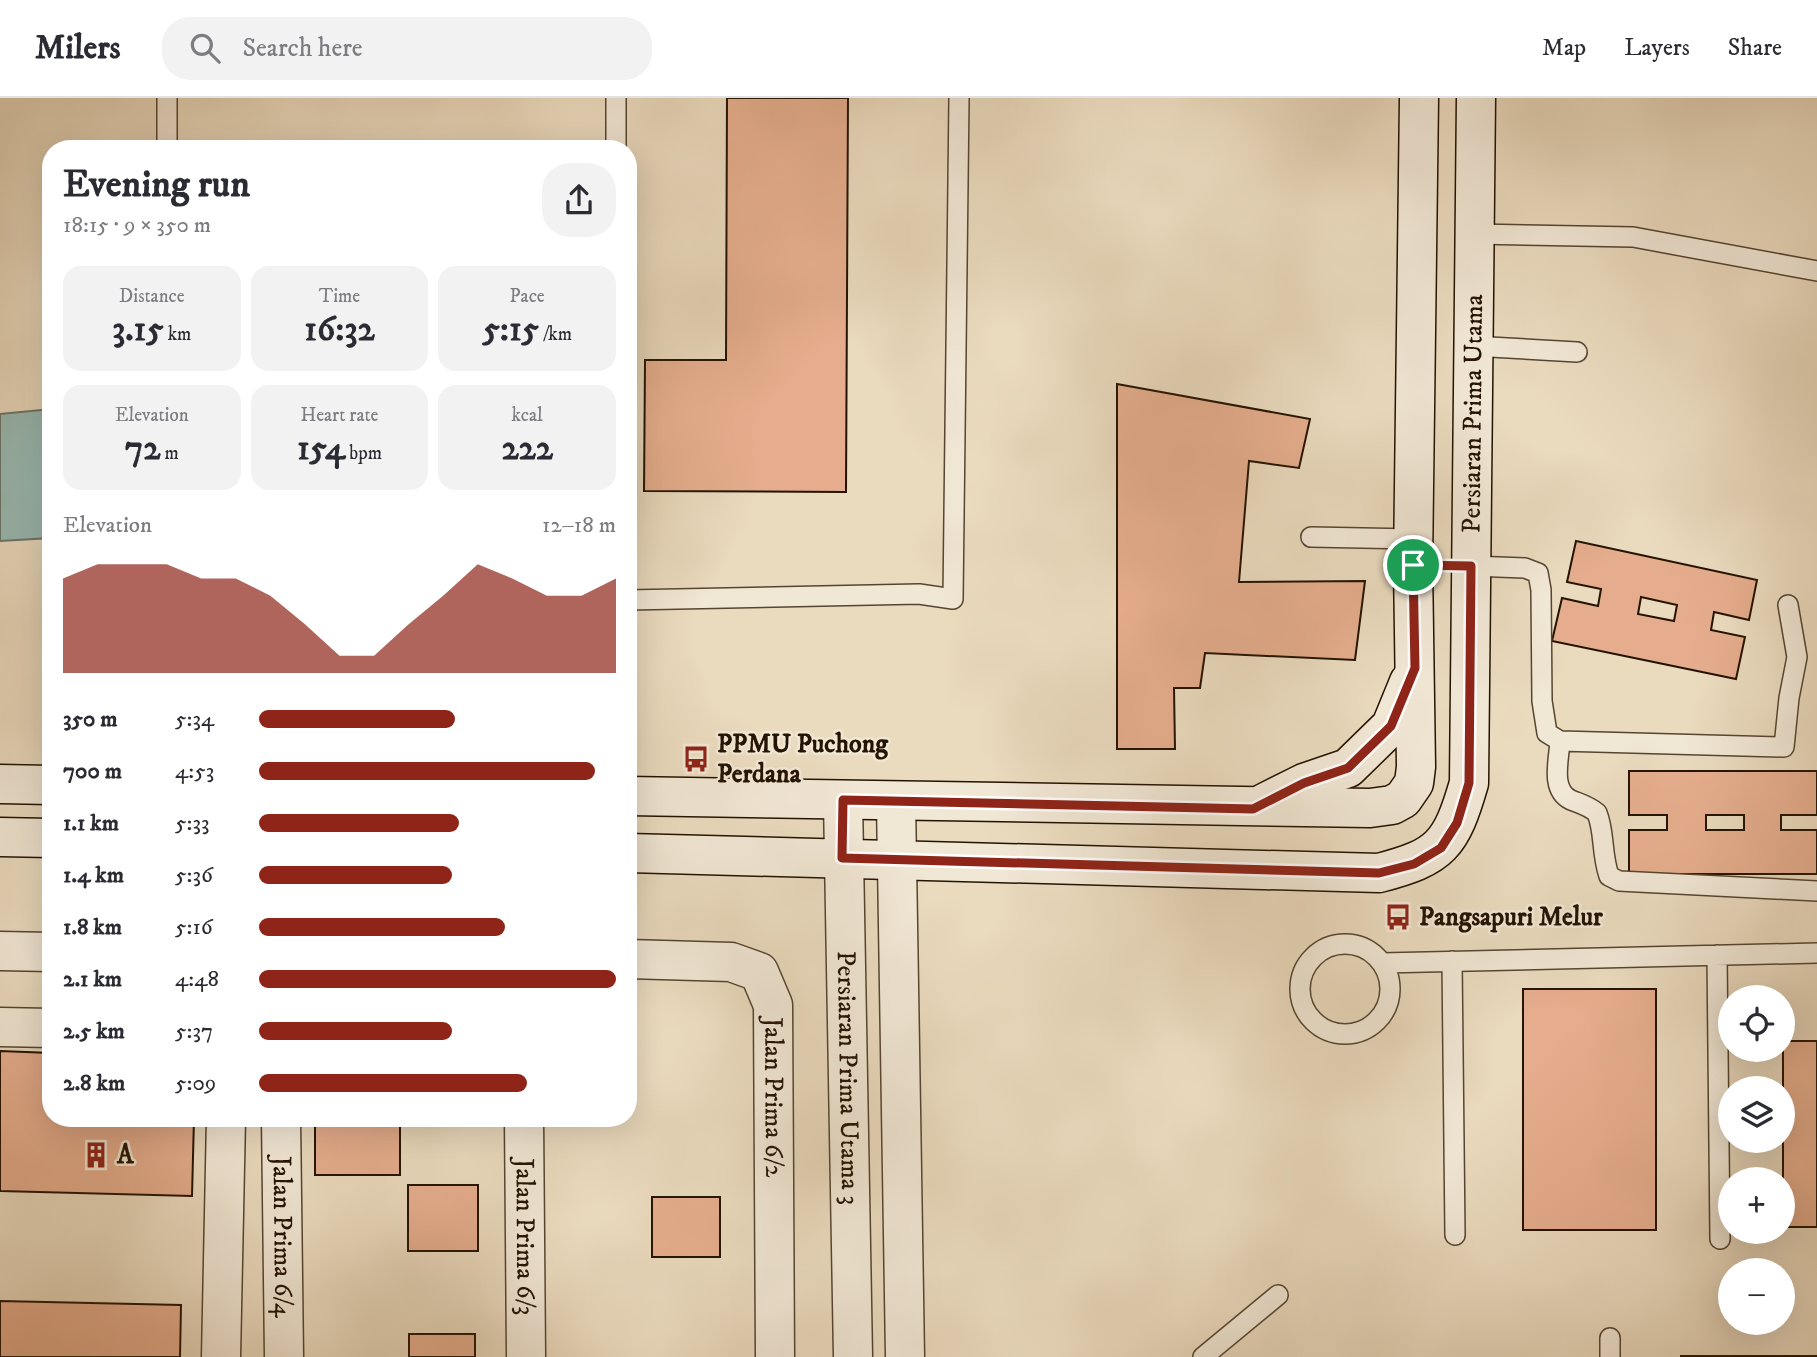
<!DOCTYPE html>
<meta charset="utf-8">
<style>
:root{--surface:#fff;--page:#f2f2f3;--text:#2b2b33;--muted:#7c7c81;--line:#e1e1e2;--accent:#8f2418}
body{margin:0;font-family:"IM FELL DW Pica",serif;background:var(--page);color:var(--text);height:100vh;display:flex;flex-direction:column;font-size:26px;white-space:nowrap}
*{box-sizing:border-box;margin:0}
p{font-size:23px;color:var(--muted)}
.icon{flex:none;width:38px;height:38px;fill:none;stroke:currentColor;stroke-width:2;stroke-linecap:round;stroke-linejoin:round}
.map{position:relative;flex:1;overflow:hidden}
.sheet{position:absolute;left:42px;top:42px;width:595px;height:987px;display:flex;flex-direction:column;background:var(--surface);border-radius:28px;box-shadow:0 7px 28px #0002}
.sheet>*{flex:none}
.fabs{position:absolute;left:1718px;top:887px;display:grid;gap:14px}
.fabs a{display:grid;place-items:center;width:77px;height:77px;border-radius:50%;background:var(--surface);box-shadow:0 7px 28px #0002;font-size:35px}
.pin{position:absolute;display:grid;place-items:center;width:60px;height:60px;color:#fff;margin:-30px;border:4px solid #fff;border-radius:50%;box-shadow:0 2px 7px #0007}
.round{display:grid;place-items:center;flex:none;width:74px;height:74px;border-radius:28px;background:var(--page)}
.head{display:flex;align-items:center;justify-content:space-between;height:119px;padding:0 21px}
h1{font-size:38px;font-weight:700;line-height:52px}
.figures{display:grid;grid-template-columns:repeat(3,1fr);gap:10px;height:119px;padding:7px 21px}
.figures div{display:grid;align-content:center;border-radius:18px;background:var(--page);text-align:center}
.figures b{font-size:35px;font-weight:700}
.figures small{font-size:19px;font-weight:400}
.figures p{font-size:19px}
.chart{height:196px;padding:14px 21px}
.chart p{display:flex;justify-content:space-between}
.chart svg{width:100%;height:126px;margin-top:7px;fill:var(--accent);opacity:.7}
ul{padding:0 21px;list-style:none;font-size:23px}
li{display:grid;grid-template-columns:112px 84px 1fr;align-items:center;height:52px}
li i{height:18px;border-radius:9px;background:var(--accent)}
header{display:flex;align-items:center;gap:42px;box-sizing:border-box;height:98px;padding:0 35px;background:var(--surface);border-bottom:2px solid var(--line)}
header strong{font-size:33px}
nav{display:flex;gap:38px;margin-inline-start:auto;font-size:24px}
.search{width:490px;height:63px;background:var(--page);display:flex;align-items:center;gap:18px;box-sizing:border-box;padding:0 24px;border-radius:28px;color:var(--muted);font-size:26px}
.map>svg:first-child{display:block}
.water{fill:#98bab3;stroke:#6a776b;stroke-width:2}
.building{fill:#e5ad8d;stroke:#241300;stroke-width:2;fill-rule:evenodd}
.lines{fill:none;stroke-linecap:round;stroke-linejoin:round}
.lane-casing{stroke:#564530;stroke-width:22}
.street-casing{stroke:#564530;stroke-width:41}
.secondary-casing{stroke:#241300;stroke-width:41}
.lane{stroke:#f1e7d5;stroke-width:19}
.street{stroke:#f1e7d5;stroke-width:38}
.secondary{stroke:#f1e7d5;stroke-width:38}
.route-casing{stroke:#fff;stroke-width:14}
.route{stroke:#8f2418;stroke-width:9}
.labels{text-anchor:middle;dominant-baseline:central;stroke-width:5;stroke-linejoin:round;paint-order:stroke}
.street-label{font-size:26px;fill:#241300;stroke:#f1e7d5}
.poi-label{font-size:26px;font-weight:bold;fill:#241300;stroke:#f1e7d5;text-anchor:start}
</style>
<header>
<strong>Milers</strong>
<div class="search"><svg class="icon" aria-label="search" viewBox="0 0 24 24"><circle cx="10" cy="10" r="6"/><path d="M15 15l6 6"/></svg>Search here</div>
<nav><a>Map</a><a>Layers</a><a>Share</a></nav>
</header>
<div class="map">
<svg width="1817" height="1259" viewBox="0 0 1817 1259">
<rect width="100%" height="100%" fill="#eadabe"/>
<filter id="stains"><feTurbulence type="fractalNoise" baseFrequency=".00286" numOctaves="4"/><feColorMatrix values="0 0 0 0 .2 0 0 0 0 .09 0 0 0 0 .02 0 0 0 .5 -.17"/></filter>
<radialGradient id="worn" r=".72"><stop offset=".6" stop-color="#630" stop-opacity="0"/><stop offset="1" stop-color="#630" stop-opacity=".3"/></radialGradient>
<!-- water -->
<path class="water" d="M51 311V440L0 443V316Z"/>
<!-- building -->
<path class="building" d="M727 0H848L846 394 644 393 645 262H726Z
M1117 286 1310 321 1299 370 1249 363 1239 484 1365 483 1355 562 1205 555 1200 590H1174L1175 651H1117Z
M1576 443 1757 482 1749 522 1714 514 1711 532 1745 539 1736 581 1552 543 1562 500 1598 508 1601 491 1567 484ZM1641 499 1677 507 1674 523 1638 516Z
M1629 673H1817V717H1781V732H1817V776H1629V732H1667V717H1629ZM1706 717H1744V732H1706Z
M1523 891H1656V1132H1523Z
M1783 943H1817V1129H1783Z
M0 953 51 955V1020H194L192 1098 0 1093Z
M315 1020H400V1077H315Z
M408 1087H478V1153H408Z
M652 1099H720V1159H652Z
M0 1203 181 1207 180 1259H0Z
M409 1236H475V1259H409Z
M1681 1258H1817V1259H1681Z"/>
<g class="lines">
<!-- lane casing -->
<g class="lane-casing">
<path id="lane" d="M167 51V0
M616 51V0
M1474 136 1633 139 1817 173
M1472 248 1577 254
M1311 439 1414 441
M1471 468 1525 470 1538 475 1541 492 1542 603 1547 635 1560 643 1784 649 1789 600 1797 559 1788 507
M628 502 919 496 953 501 959 0
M1560 643C1559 662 1550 692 1571 702 1581 706 1589 708 1597 715 1605 735 1601 754 1609 778L1619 783 1817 793
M1300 891a45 45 0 1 1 90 0a45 45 0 1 1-90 0Z
M1717 857 1720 1141
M1452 863 1455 1137
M1382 865 1817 855
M1203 1259 1278 1197
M1610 1259V1240"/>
</g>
<!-- street casing -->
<g class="street-casing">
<g id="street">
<path id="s1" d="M843 702 853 1259"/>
<path d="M896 703 905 1259"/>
<path d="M0 853 51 854"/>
<path id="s2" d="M628 861 731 864 759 874 773 907 775 1259"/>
<path d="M0 929 51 930"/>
<path id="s3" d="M281 1020 284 1259"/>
<path id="s4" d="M524 1020 526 1259"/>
<path d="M221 1259 226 1020"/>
</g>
</g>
<!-- secondary casing -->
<g class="secondary-casing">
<g id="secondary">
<path d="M0 686 51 687"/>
<path d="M628 698 1370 710 1392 707 1403 701 1414 685 1416 669 1413 467 1419 0"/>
<path d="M1264 705 1304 685 1348 670 1391 628 1409 584"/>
<path d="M0 739 51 740"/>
<path id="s5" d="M628 755 1379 775C1441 759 1451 747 1469 685L1476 0"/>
</g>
</g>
<!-- lane -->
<use href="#lane" class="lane"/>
<!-- street -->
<use href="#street" class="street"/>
<!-- secondary -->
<use href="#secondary" class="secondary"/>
</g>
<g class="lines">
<!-- route casing -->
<g class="route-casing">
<path id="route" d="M1413 467 1471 468 1469 685 1457 725 1441 750 1414 766 1379 775 842 760 843 702 1253 711 1304 685 1348 670 1391 628 1415 570Z"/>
</g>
<!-- route -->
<use href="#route" class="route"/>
</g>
<!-- icons -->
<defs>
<g id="bus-bare" transform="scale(2.1)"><path d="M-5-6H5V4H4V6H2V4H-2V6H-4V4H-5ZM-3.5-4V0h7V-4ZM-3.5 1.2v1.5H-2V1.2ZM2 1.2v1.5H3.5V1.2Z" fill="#8f2418" stroke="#f1e7d5" stroke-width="2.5" paint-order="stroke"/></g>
<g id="building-bare" transform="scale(2.1)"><path d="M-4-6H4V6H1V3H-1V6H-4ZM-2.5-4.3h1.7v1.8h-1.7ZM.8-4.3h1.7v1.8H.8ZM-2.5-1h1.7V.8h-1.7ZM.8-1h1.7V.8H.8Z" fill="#8f2418" stroke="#f1e7d5" stroke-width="2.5" paint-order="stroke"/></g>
</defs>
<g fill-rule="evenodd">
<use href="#bus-bare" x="696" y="661"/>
<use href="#bus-bare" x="1398" y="819"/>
<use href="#building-bare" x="96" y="1057"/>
</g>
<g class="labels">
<!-- street labels -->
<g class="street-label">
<text stroke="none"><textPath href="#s5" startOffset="1258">Persiaran Prima Utama</textPath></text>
<text stroke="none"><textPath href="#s1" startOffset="278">Persiaran Prima Utama 3</textPath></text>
<text stroke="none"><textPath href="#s2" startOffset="261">Jalan Prima 6/2</textPath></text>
<text stroke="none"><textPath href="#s3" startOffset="119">Jalan Prima 6/4</textPath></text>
<text stroke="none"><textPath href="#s4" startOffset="119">Jalan Prima 6/3</textPath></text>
</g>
<!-- poi labels -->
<g class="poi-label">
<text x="717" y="646">PPMU Puchong<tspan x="717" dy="30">Perdana</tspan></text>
<text x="1419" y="819">Pangsapuri Melur</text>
<text x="117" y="1057">A</text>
</g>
</g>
<rect width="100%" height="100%" filter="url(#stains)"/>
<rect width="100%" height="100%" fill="url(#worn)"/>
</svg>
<div class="fabs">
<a><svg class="icon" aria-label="locate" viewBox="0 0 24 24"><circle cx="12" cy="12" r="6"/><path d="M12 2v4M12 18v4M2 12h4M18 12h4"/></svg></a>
<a><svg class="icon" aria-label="layers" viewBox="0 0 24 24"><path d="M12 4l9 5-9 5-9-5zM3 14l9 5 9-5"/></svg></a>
<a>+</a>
<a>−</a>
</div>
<div class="pin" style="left:1413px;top:467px;background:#1e9e55"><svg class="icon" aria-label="arrive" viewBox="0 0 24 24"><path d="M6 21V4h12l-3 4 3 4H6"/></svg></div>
<section class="sheet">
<div class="head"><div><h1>Evening run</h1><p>18:15 · 9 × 350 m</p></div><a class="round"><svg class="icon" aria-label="share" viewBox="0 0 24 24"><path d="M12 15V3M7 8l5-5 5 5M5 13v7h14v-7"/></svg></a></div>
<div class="figures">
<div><p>Distance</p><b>3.15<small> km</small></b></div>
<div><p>Time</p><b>16:32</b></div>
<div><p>Pace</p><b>5:15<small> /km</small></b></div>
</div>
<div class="figures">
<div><p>Elevation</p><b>72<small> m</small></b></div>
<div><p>Heart rate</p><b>154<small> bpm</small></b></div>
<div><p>kcal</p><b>222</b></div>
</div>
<div class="chart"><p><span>Elevation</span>12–18 m</p>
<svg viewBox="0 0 160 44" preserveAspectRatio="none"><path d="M0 44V11L10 6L20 6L30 6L40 11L50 11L60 17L70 27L80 38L90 38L100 27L110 17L120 6L130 11L140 17L150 17L160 11V44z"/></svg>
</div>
<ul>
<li><b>350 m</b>5:34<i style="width:55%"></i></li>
<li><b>700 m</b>4:53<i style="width:94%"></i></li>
<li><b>1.1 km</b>5:33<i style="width:56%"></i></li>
<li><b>1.4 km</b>5:36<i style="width:54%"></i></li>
<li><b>1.8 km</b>5:16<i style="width:69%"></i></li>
<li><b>2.1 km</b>4:48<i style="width:100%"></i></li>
<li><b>2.5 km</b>5:37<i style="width:54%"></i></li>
<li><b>2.8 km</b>5:09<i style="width:75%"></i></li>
</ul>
</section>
</div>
